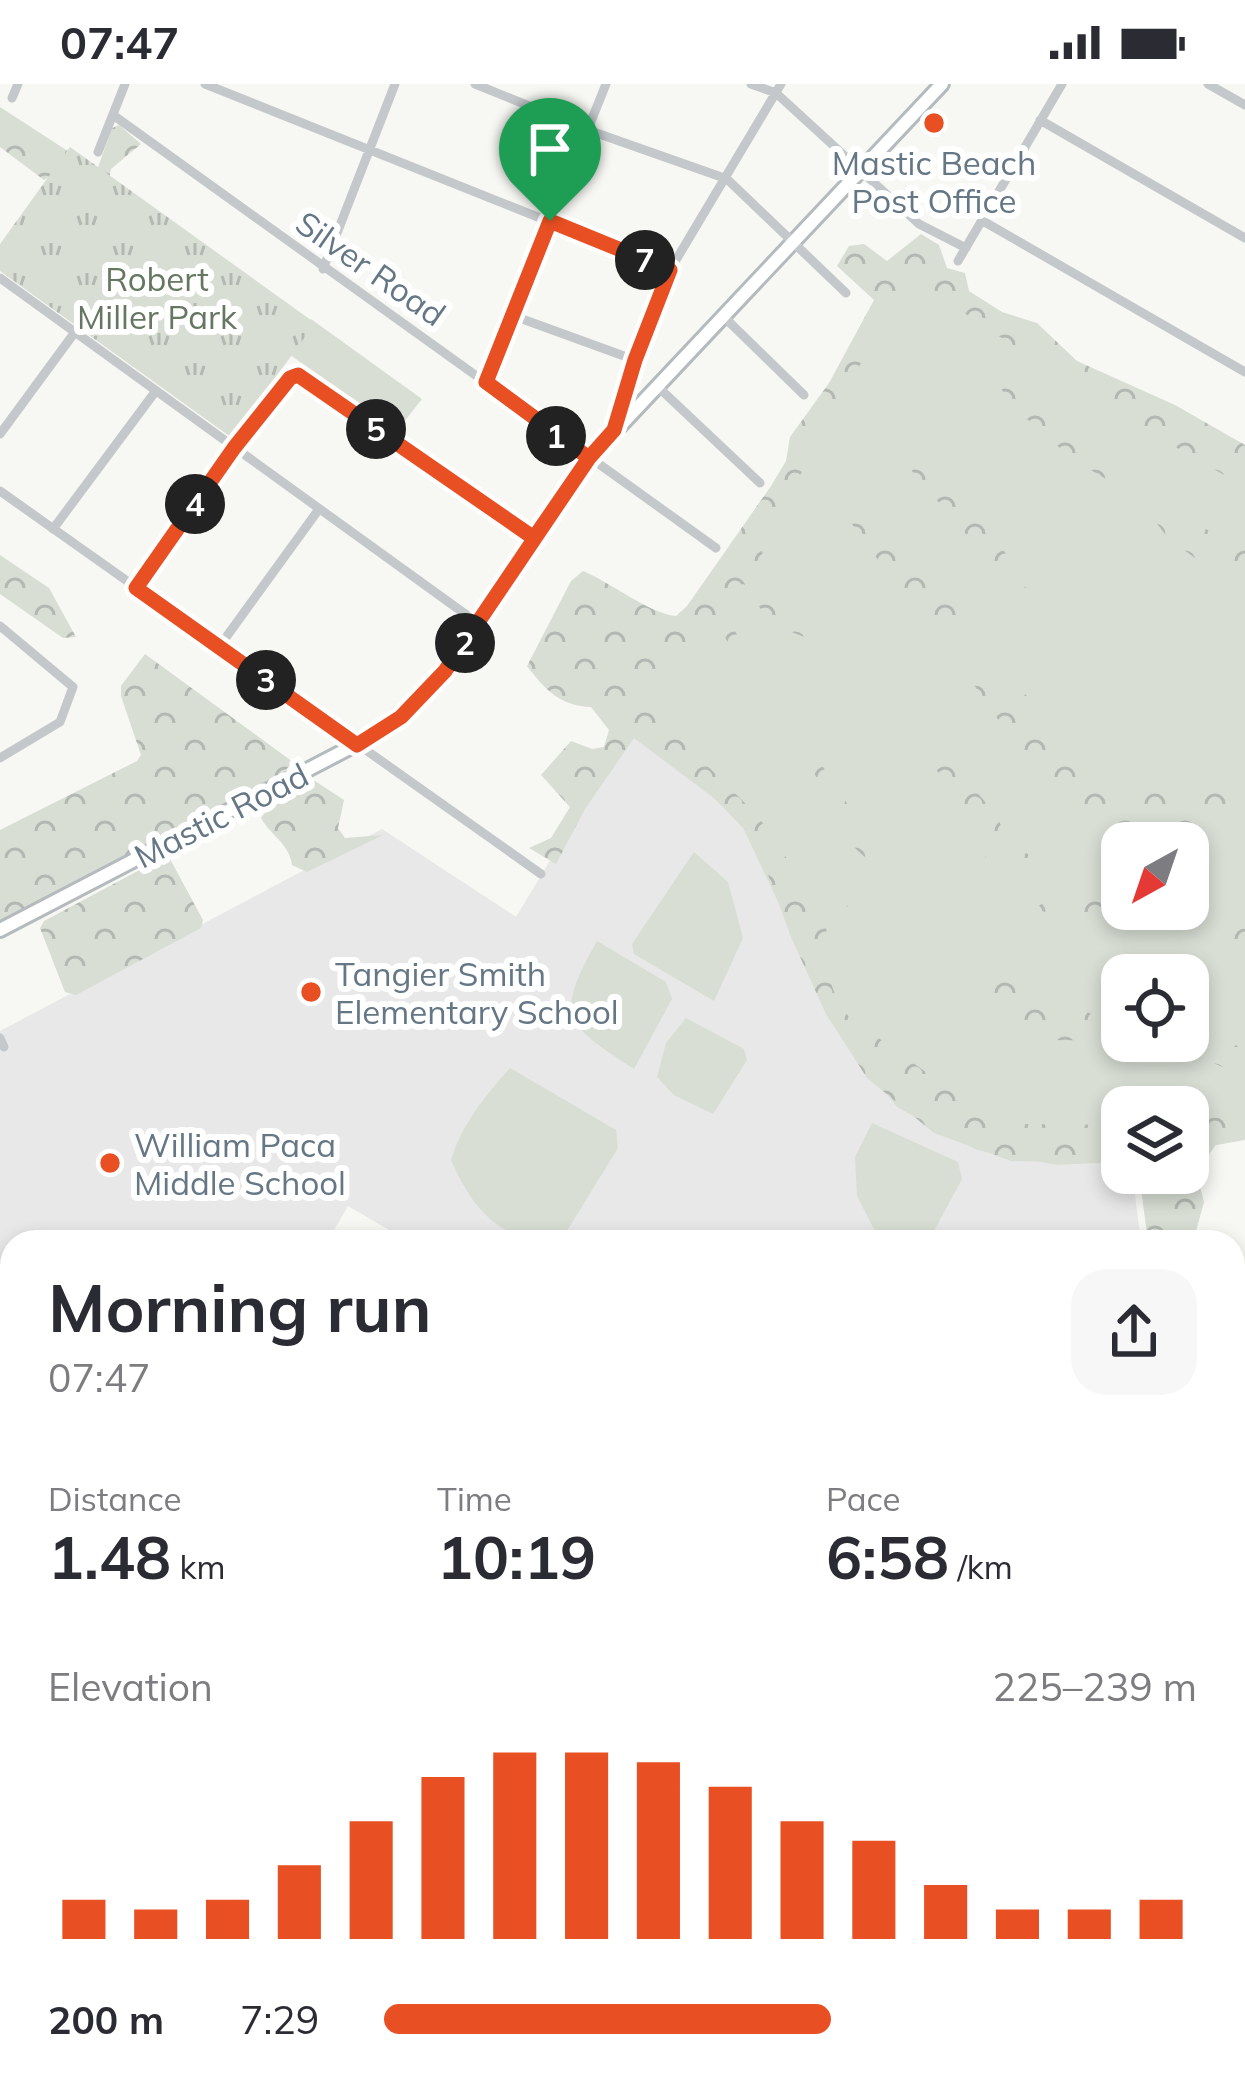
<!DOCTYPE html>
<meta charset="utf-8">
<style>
:root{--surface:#fff;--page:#f7f7f7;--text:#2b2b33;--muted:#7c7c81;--accent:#e84f22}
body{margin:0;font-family:Mulish,sans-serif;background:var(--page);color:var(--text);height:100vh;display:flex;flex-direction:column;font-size:45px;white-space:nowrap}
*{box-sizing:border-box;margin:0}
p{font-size:39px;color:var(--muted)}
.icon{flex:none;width:66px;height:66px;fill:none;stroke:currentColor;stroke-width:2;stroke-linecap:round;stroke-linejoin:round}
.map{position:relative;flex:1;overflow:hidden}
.panel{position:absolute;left:0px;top:1146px;width:1245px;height:861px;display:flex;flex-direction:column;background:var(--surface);border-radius:36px 36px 0 0;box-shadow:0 6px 18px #0003}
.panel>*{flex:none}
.needle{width:78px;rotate:220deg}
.fabs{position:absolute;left:1101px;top:738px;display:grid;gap:24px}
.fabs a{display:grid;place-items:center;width:108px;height:108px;border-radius:24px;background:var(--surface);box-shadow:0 6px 18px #0003;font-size:60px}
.pin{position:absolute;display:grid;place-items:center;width:102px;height:102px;color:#fff;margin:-123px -51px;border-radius:50% 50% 50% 0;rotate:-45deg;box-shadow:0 0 12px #0007}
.pin .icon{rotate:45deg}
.km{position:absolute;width:60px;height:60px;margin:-30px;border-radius:50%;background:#222;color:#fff;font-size:33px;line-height:60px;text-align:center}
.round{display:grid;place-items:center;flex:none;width:126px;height:126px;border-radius:36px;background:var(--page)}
.summary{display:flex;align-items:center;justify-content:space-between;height:204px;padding:0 48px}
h1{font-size:66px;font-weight:700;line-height:90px}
.metrics{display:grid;grid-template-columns:repeat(3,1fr);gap:18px;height:204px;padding:12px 48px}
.metrics div{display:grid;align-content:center}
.metrics b{font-size:60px;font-weight:700}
.metrics small{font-size:33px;font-weight:400}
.metrics p{font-size:33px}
.chart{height:336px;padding:24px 48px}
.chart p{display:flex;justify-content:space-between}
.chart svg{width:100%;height:216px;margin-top:12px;stroke:var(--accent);stroke-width:6}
ul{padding:0 48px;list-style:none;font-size:39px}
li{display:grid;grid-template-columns:192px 144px 1fr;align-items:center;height:90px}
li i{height:30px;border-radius:15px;background:var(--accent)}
.status{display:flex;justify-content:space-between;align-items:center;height:84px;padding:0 60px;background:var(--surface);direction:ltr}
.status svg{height:33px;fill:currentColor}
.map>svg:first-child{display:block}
.built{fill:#e7e8e7}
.green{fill:#d8ded4;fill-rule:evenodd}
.forest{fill:url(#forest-crowns)}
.park{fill:url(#park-tufts)}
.water{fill:url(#water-rules)}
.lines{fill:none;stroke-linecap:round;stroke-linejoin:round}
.secondary-casing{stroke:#b4babe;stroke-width:18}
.street{stroke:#c4c8cb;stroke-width:9}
.secondary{stroke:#fff;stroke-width:12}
.route-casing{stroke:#fff;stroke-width:24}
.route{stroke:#e84f22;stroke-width:15}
.poi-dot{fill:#e84f22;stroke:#fff;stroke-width:4.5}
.labels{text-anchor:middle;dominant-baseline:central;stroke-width:12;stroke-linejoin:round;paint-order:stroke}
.poi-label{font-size:33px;fill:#657785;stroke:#fff;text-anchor:start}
.street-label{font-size:33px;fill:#657785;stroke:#fff}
.park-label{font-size:33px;fill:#657760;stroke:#fff}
</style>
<div class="status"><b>07:47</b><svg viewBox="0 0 49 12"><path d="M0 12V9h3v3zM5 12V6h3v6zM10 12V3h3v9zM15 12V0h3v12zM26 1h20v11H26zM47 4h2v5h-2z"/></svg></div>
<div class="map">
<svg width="1245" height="2005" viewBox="0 0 1245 2005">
<defs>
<pattern id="forest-crowns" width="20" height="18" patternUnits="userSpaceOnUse" patternTransform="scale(3)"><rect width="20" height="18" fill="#d8ded4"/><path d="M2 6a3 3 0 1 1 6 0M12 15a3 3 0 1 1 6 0" fill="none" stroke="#b3b9b2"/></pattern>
<pattern id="park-tufts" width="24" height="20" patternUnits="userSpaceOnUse" patternTransform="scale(3)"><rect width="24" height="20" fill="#d8ded4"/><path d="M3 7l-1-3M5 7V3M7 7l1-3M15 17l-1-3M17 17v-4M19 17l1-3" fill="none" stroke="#b3b9b2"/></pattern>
<pattern id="water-rules" width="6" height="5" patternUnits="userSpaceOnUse" patternTransform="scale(3)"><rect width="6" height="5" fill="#bcc8cc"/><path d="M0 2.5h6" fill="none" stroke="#9ca7ab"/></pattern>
</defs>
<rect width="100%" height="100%" fill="#f7f7f3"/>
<!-- built -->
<path class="built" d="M638 631 737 731 789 835 1057 1081 1122 1078V1089H1132L1141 1158H410L348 1122 327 1158H12V1714L0 1735V947L382 745 516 833Z"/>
<!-- green -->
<path class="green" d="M908 180 1245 374V1056L1188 1066V1023H1122V1078L1057 1081 977 1066 897 1023 842 953 737 731 638 631ZM1122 759H1188V825H1122ZM1122 891H1188V957H1122Z
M311 235 422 315 396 348 285 267Z
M694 768 728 798 743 854 714 917 634 870 632 860Z
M597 857 666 898 672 915 634 985C565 940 554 933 597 857Z
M686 934 744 965 747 976 713 1030 674 1011 657 993 666 959Z
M510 984 616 1046 618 1064 560 1158C501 1158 474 1128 451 1076 462 1040 485 1012 510 984Z
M872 1039 958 1078 962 1095 928 1158H889L875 1147 857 1112 855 1073Z"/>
<!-- forest -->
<path class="forest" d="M0 23 97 86 112 44 119 41 141 60 111 85 109 95 64 83 44 96 0 63Z
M921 150 939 161 947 184 965 189 969 207 1002 228 1037 239 1077 277 1175 321 1245 361V403L1153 350 978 239 916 193 892 222 761 463 770 504 807 554 771 540 744 500 730 503 723 523 765 607 741 582 721 546H707L665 597 656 620 668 643 757 731 796 788 826 813 840 815 848 822 829 829C819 876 830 933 877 953L987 1032 1015 1040 1122 1041V1072L1057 1078 1011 1077 934 1049 867 994 826 930 791 853 755 756 715 715 634 654 585 725 556 780 529 764 551 754 570 723 541 691 571 657 592 665 604 663 609 646 591 623C561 622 545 606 527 582L571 497 583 487C612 499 648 529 676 532L687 522 771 402 786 377 790 353 829 299 874 216 837 182 849 162 864 160 887 177Z
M1008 299 1128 387 1133 407C1091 393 1024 340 1000 303Z
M911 364 934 372 989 450 1015 480 1030 513 1000 490 912 387Z
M829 393 858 407 875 433 902 460 915 488 934 493 962 534 949 548C916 538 853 439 828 407Z
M1148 428 1202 443 1245 466V511L1168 454Z
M0 471 49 504 76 553 63 554 0 510Z
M957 568C977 570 1013 599 1029 614L1028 630 1036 653C1064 665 1088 682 1114 694 1145 709 1188 704 1221 705L1234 717 1229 739 1124 758 1089 754 1085 733C1038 681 985 632 957 568Z
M145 570 293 678 283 689 0 837V746L137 677 141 671 121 612V602Z
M802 651 852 727 877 781C833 757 817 696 802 651Z
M929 655 997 731 1007 758 1038 776 983 787 987 760 971 730 928 675Z
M315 697 344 716 338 744 345 754 383 751 307 788 292 781C289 759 271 752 261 734L269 723Z
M164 773 170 775 203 836 201 844 76 911 65 908 40 844 44 837Z
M1055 812 1122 816V825H1176L1245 845V867L1178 841 1070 838 1035 824Z
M965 891 994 894 1122 941V957H1188V948L1245 964V993L1182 965 1124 957 1051 956 998 939Z
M1245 1030V1047L1223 1051 1196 1088 1204 1118 1193 1158H1148L1139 1089H1188V1037Z"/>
<!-- park -->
<path class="park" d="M70 63 315 239 232 354 0 187V160Z"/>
<!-- water -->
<path class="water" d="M1245 1381V1501L1233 1513V1386Z"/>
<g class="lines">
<!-- secondary casing -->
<g class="secondary-casing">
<path id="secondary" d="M0 846 357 660 416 619 445 587 589 375 942 0
M790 1995 796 2005"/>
</g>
<!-- street -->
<path class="street" d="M205 0 670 186
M475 0 588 46 727 95 846 209
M751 0 776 9 919 140 966 164
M1208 0 1245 21
M12 14 18 0
M113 31 716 464
M1040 36 1245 154
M98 68 125 0
M983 137 1245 288
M958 177 1062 0
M323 185 395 0
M0 194 479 540
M514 232 635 276
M723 232 804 311
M486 299 606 0
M657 302 760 399
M615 345 635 276 670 186 781 0
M0 350 75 248
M0 407 541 790
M53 445 155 308
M136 504 234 364 290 294 298 291 534 454
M0 542 73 603 60 638 0 674
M219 563 319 425
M0 954 4 963
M1233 1712 1245 1719
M1233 1845 1245 1852
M0 1913 12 1894
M1233 1978 1245 1985
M225 1995 243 2005
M1031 1995 1049 2005
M63 2005 69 1995
M183 2005 189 1995
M324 2005 330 1995
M468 2005 474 1995
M660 2005 666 1995"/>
<!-- secondary -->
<use href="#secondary" class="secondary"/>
</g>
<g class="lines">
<!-- route casing -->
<g class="route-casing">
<path id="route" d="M550 137 486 298 589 374 445 587 401 633 357 661 136 504 234 364 290 294 298 291 534 454 589 374 614 346 635 276 670 186 550 137"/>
</g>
<!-- route -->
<use href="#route" class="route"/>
</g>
<!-- markers -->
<g class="poi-dot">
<circle cx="934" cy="39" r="12"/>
<circle cx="311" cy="908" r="12"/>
<circle cx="110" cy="1079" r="12"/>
</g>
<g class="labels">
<!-- poi labels -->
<g class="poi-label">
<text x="934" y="78" text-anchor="middle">Mastic Beach<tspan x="934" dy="38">Post Office</tspan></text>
<text x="335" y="889">Tangier Smith<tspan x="335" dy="38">Elementary School</tspan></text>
<text x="134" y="1060">William Paca<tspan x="134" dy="38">Middle School</tspan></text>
</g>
<!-- street labels -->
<g class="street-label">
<text transform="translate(371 184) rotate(35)">Silver Road</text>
<text transform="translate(221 731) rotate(-27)">Mastic Road</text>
</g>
<!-- park labels -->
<g class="park-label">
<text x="157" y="194">Robert<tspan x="157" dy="38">Miller Park</tspan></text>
</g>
</g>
</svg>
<div class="fabs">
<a><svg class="needle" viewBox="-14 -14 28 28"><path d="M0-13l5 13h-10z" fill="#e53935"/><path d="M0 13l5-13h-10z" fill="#7c7c81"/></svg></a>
<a><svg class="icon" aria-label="locate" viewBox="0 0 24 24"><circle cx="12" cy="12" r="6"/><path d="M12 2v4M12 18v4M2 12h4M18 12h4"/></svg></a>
<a><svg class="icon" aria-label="layers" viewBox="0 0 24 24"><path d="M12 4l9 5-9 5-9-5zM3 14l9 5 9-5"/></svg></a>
</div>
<div class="pin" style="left:550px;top:137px;background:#1e9e55"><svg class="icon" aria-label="arrive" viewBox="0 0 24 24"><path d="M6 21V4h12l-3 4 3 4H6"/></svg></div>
<b class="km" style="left:556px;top:352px">1</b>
<b class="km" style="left:465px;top:559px">2</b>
<b class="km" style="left:266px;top:596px">3</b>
<b class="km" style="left:195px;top:420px">4</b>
<b class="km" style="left:376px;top:345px">5</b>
<b class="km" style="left:645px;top:176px">7</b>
<section class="panel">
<div class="summary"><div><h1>Morning run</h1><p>07:47</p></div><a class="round"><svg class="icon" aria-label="share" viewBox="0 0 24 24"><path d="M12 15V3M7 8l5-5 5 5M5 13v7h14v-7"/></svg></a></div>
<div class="metrics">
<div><p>Distance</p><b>1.48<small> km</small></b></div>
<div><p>Time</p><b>10:19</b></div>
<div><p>Pace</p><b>6:58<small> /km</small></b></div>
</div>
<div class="chart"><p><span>Elevation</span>225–239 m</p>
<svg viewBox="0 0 160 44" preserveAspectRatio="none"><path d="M5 44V36M15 44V38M25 44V36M35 44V29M45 44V20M55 44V11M65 44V6M75 44V6M85 44V8M95 44V13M105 44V20M115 44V24M125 44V33M135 44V38M145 44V38M155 44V36"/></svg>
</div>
<ul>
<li><b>200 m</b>7:29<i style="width:55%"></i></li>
</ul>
</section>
</div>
